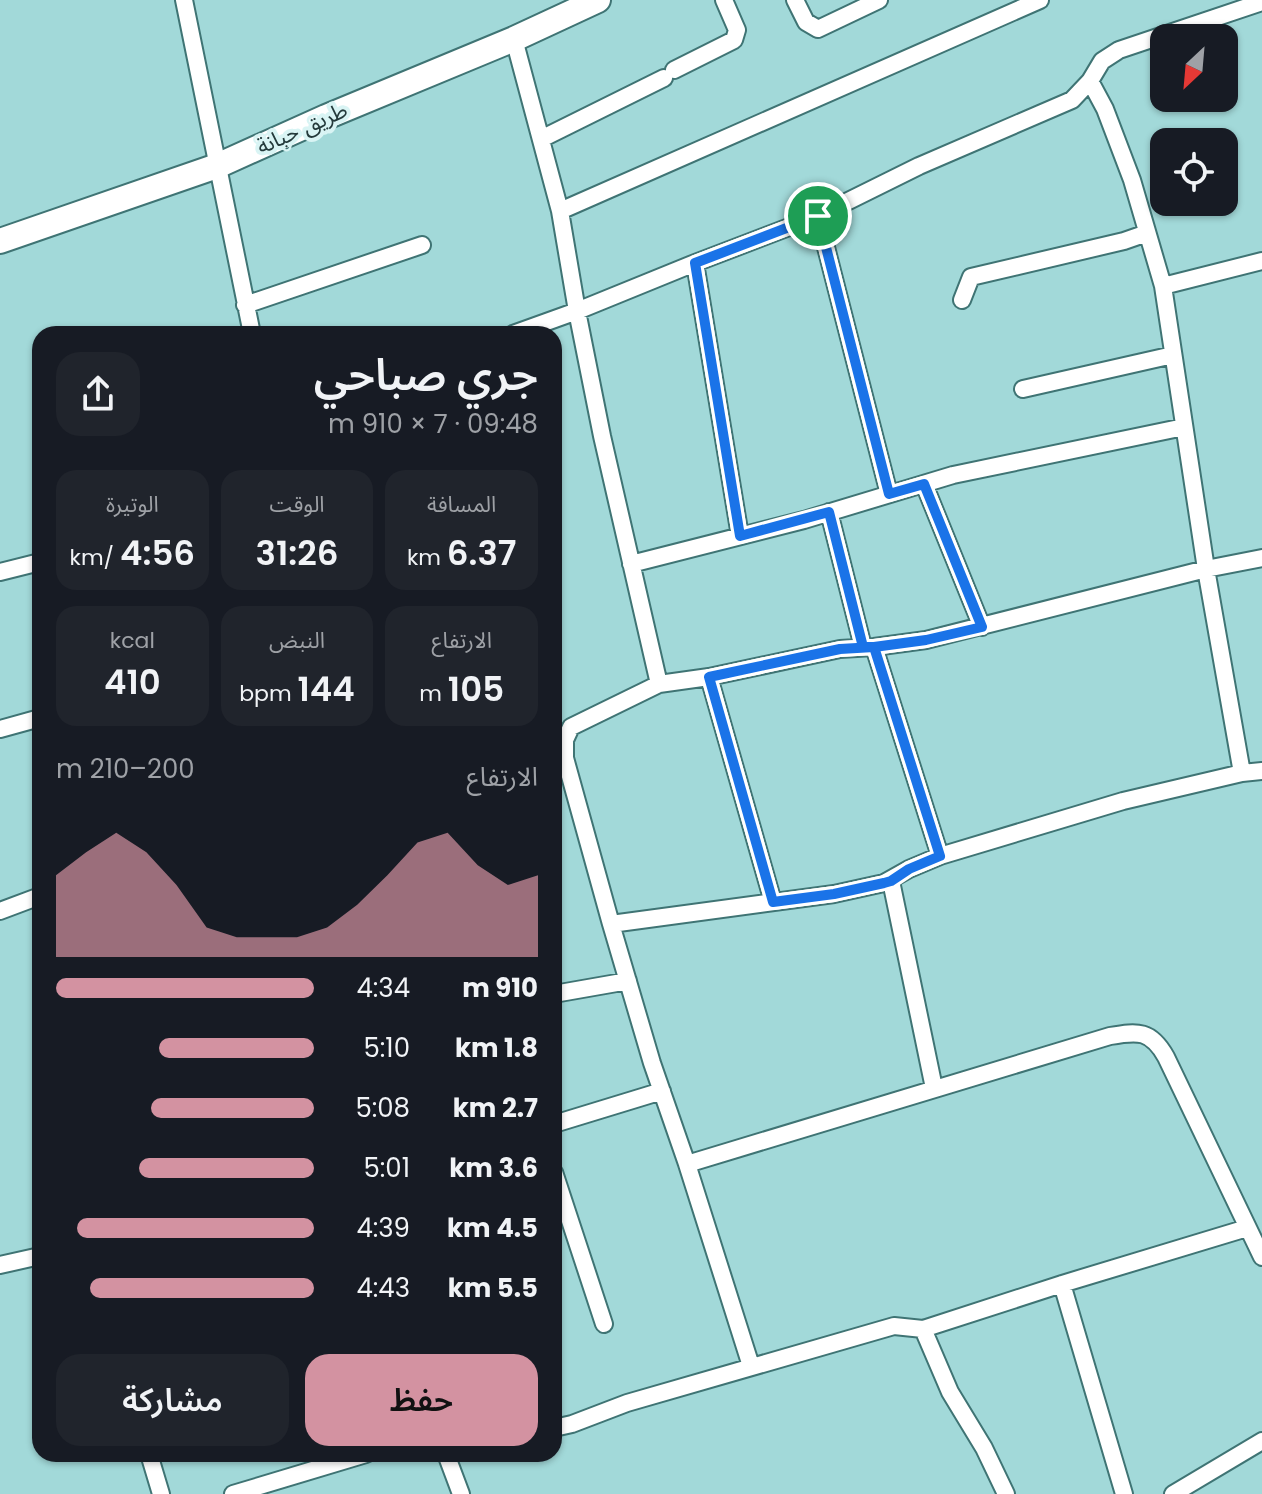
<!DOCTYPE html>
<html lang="ar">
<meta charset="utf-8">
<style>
:root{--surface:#171b24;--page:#20242c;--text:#f1f3f6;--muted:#9ea1a6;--accent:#d392a1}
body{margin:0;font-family:Poppins,"Noto Sans Arabic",sans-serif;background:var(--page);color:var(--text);direction:rtl;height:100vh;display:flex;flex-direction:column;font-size:30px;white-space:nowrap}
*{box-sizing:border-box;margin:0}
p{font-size:26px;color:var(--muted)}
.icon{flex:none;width:44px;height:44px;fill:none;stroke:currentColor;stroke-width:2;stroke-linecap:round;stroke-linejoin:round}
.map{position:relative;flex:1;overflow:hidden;direction:ltr}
.panel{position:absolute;left:32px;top:326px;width:530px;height:1136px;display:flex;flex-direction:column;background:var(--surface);border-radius:24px;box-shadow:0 2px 6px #0004;direction:rtl}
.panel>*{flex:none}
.needle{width:52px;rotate:206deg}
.fabs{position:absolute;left:1150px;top:24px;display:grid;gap:16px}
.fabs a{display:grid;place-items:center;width:88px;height:88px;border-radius:16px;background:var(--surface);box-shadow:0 2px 6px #0004;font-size:40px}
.pin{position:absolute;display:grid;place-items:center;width:68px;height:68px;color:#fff;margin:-34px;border:4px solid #fff;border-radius:50%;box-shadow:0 2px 8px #0007}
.round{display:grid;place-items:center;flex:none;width:84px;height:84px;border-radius:24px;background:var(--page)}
.headline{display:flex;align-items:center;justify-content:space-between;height:136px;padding:0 24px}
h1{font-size:44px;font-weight:600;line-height:60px}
.metrics{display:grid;grid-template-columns:repeat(3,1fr);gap:12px;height:136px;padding:8px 24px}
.metrics div{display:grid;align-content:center;border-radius:20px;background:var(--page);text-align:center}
.metrics b{font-size:34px;font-weight:600}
.metrics small{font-size:22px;font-weight:400}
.metrics p{font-size:22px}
.chart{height:224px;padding:16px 24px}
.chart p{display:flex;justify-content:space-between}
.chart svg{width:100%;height:144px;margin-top:8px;fill:var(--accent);opacity:.7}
.action{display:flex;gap:16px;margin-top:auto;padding:16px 24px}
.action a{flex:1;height:92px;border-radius:24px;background:var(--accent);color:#111;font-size:32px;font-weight:600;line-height:92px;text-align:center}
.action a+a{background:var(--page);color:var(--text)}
ul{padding:0 24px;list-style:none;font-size:26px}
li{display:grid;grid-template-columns:128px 96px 1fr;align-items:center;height:60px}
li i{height:20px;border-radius:10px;background:var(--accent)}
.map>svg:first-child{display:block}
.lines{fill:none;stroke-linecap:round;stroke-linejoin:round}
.street-casing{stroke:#3f7474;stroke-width:20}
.secondary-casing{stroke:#3f7474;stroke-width:28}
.street{stroke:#fff;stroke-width:16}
.secondary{stroke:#fff;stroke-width:24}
.route-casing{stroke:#fff;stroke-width:16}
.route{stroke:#1a73e8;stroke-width:10}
.labels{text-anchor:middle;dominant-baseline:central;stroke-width:8;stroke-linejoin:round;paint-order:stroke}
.street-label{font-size:22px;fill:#243a3b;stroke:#d9f4f4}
</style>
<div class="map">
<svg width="1262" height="1494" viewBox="0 0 1262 1494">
<rect width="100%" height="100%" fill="#a2d9d9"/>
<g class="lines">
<!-- street casing -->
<g class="street-casing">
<path id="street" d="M184 0 252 334
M795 0 806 22 818 29 879 0
M1262 2 1119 50 1102 61 1090 81 1072 100 919 166 818 216 695 263 577 311 602 436 659 684 709 677 840 649 874 647 926 640 1206 569 1262 558
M514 39 560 211 1040 0
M674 70 734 40 737 30 724 0
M1090 81 1105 109 1132 180 1163 286 1206 569 1242 773
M541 139 664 78
M818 216 889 494
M695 263 740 536
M1163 286 1262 261
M962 300 971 277 1124 241 1147 233
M245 305 422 245
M513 334 577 311 560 211
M1023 389 1173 355
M924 484 982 627
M829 512 863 647
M631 564 804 520 953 475 1184 427
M0 572 40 562
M874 647 940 856
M709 677 773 902
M0 729 40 718
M1262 771 1242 773 1123 801 940 856 909 869 884 883 834 894 611 924 652 1063 687 1164 1110 1036C1138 1031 1151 1030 1166 1057L1262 1257
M891 881 934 1088
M0 911 40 896
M611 924 565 758V740L571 727 659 684
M554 994 628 981
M554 1124 662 1091
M687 1164 751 1366
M554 1172 604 1324
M0 1265 40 1256
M1062 1284 1124 1494
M923 1329 1062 1284 1247 1228
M554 1428 572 1424 627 1403 894 1326 923 1329 950 1392 984 1448 1006 1494
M149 1454 161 1494
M446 1454 461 1494
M233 1494 366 1454
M1173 1494 1262 1441"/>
</g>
<!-- secondary casing -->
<g class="secondary-casing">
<path id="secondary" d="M0 241 217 166 326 117 514 39 598 0"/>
</g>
<!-- street -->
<use href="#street" class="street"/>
<!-- secondary -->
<use href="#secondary" class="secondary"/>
</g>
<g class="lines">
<!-- route casing -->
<g class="route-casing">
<path id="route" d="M818 216 695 263 740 536 829 512 863 647H874L940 856 909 869 891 881 884 883 834 894 773 902 709 677 840 649 874 647 926 640 982 627 924 484 889 494 818 216"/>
</g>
<!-- route -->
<use href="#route" class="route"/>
</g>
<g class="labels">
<!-- street labels -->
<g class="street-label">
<text transform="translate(302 128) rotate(-24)">طريق حبانة</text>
</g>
</g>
</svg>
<div class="fabs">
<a><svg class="needle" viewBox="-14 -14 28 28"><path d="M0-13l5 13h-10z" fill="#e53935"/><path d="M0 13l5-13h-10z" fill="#9ea1a6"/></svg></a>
<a><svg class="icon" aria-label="locate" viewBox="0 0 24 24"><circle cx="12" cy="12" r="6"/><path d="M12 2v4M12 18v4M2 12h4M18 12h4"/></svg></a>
</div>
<div class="pin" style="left:818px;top:216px;background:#1e9e55"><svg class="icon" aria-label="arrive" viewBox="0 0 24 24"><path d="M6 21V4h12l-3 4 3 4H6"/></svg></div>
<section class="panel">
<div class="headline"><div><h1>جري صباحي</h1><p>09:48 · 7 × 910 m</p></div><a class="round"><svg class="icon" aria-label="share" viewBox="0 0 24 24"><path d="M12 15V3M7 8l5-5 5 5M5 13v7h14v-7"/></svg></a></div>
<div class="metrics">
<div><p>المسافة</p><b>6.37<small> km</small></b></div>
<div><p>الوقت</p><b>31:26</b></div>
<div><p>الوتيرة</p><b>4:56<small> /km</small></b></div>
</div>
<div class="metrics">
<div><p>الارتفاع</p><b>105<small> m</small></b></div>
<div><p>النبض</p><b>144<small> bpm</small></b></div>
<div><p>kcal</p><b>410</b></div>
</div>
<div class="chart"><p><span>الارتفاع</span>200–210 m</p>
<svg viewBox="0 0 160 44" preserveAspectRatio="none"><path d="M0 44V19L10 12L20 6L30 12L40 22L50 35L60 38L70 38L80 38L90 35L100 28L110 19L120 9L130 6L140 16L150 22L160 19V44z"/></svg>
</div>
<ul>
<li><b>910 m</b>4:34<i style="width:100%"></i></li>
<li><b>1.8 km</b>5:10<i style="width:60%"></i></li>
<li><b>2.7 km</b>5:08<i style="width:63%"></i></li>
<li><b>3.6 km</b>5:01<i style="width:68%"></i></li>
<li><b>4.5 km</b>4:39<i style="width:92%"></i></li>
<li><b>5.5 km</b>4:43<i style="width:87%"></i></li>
</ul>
<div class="action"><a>حفظ</a><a>مشاركة</a></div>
</section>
</div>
